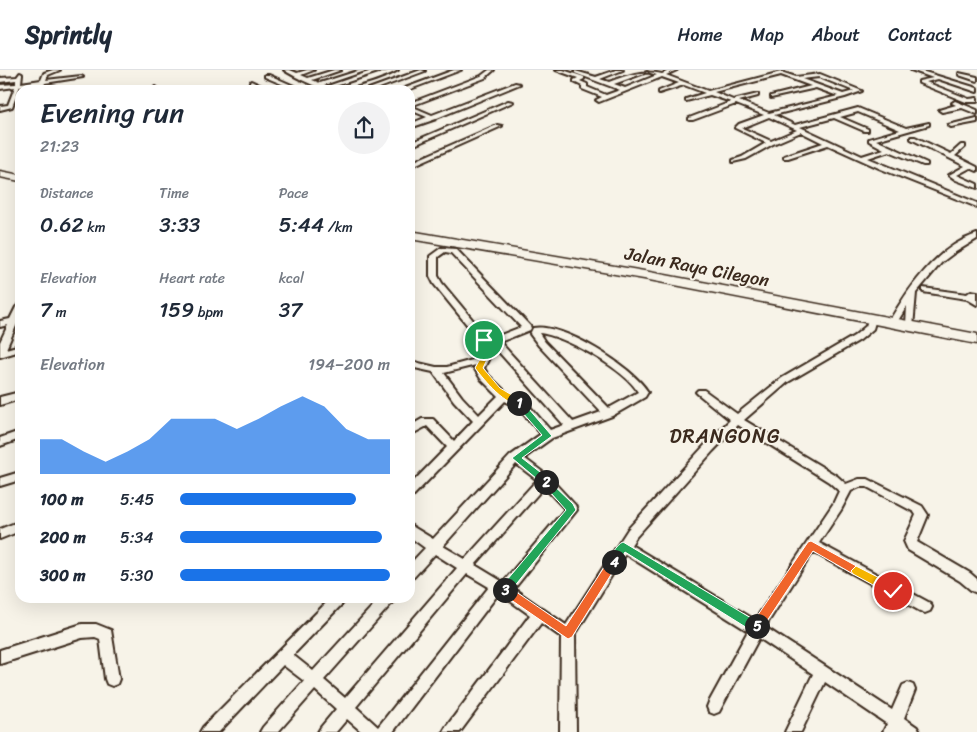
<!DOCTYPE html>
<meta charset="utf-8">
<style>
:root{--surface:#fff;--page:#f2f2f3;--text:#1f2937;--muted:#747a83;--line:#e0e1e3;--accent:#1a73e8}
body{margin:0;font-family:Sriracha,sans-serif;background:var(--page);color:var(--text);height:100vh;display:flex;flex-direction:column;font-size:19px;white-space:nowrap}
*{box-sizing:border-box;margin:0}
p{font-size:16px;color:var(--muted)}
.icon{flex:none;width:28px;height:28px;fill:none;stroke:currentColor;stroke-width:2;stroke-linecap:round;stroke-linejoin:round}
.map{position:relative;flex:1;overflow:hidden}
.drawer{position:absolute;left:15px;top:15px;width:400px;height:518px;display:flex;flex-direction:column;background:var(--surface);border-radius:15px;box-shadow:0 5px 20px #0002}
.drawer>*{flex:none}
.pin{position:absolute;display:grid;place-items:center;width:42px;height:42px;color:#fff;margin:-21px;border:2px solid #fff;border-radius:50%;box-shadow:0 1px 5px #0007}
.km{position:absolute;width:25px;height:25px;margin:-12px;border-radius:50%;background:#222;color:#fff;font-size:14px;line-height:25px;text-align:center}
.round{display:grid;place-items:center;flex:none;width:52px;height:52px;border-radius:26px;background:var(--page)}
.overview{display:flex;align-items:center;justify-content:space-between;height:85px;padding:0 25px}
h1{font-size:28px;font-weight:600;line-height:38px}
.figures{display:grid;grid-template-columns:repeat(3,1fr);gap:8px;height:85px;padding:5px 25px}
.figures div{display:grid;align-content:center}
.figures b{font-size:21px;font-weight:600}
.figures small{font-size:14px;font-weight:400}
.figures p{font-size:14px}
.chart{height:140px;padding:10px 25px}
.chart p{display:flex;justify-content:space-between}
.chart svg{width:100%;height:90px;margin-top:5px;fill:var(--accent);opacity:.7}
ul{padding:0 25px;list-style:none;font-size:16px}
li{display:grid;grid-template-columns:80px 60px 1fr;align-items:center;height:38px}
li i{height:12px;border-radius:6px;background:var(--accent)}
header{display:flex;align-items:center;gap:30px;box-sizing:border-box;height:70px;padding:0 25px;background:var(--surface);border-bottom:1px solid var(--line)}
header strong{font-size:24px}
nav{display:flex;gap:28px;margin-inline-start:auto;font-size:18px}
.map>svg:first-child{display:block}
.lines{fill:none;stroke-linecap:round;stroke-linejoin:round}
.minor-casing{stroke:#3b2a1e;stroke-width:4}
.trunk-casing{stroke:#3b2a1e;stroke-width:3}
.minor{fill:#f7f3e8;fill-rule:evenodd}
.trunk{fill:#f7f3e8;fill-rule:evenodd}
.split-1{fill:#f5b400;stroke:#fff}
.split-2{fill:#22a559;stroke:#fff}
.split-3{fill:#22a559;stroke:#fff}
.split-4{fill:#f0652b;stroke:#fff}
.split-5{fill:#22a559;stroke:#fff}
.split-6{fill:#f0652b;stroke:#fff}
.split-7{fill:#f5b400;stroke:#fff}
.labels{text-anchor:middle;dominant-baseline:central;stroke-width:4;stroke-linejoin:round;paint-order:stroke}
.street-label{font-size:18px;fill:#3b2a1e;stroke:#f7f3e8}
.quarter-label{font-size:20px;letter-spacing:1px;fill:#3b2a1e;stroke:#f7f3e8}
</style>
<header>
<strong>Sprintly</strong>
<nav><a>Home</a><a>Map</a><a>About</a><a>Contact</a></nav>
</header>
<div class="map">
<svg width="977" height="662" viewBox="0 0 977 662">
<rect width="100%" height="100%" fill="#f7f3e8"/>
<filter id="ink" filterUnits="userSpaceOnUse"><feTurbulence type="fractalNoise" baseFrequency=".02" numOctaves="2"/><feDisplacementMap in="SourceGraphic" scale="10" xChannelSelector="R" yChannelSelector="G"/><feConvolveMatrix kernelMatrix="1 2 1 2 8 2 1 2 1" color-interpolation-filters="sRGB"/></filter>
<g filter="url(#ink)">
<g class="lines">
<!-- minor casing -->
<g class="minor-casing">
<path id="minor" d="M53 0H60L48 5 46 10 81 6 83 7 45 13 42 20H36L39 14 20 16 12 37 0 40V36L8 35 15 17 0 19V15L16 14V10L0 12V8L17 7 20 3 22 4 21 13 41 10 44 3Z
M284 0H290L297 3 307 0H314L301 5 308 8 334 0H341L312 10 320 13 361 0H368L324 15 333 19 391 0H398C387 7 341 22 328 20 319 19 291 5 284 0Z
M421 0 425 1 374 20H366Z
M454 0H461L408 20H400Z
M489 0H494L485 8 411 36 432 45 515 13 520 14 437 48 436 49 410 58V54L427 47 410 40V33L481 6Z
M556 0H563L584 7V9L580 11 587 14V17L606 25 620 20 575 3V1L596 7 616 0H623L600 9 609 12C628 5 642 0 662 4L671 0H677L666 5 708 21 781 2 796 7 820 4 862 21 845 27 774 45 795 55 858 38 906 58 929 53V55L876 70 927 93V95H923L889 81 868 88 977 133V137L881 99 828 75 788 88H784V86L823 73 801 62 773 74 746 89 733 92V90L742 87 766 73 735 58 739 54 764 45 736 34 693 50H689V48L731 32 710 25 686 31V29L705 23 684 15 659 23V21L679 13 662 7 599 32 596 30 602 27 582 19V16L574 12V10L578 8ZM647 2 657 5 625 18 614 14ZM781 5 811 16 771 26V28L816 18 838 26 769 43 739 31 758 26V24L733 30 714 22ZM819 7 854 21 843 24 802 9ZM858 42 900 60 869 69V71L884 79 862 86 800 57 834 48 864 61H868V59L840 47ZM769 47 797 60 771 71 742 58Z
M911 0H918L977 18V22L938 9 926 12 969 29 977 28V32H966L919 13V11L933 8Z
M959 3 977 7V11L959 5Z
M265 5H269L303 20H296L265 7Z
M251 11 268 19 269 20H262L249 14Z
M155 17 159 20H153Z
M508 31 513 32 410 77V73Z
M955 31 977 40V44L962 38 942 42 939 40 956 35 952 33Z
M977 48V52L951 57 948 55Z
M497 55 502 56 410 97V93Z
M911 67H915L951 84 961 75H965V77L955 86 977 97V101L970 98 957 105 977 114V118L956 110 949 105 965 96 911 69Z
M977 164V169L954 183 942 192 916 223 913 257H907L906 255 907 236 896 254H890L889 252C909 217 937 177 977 164Z
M441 178 456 179 530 256 531 258 530 260 500 272 573 352 601 342 539 276 530 264 533 258C562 252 633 297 648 322L645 327 612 346 552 368 524 388 548 406 575 435 577 440 514 519 566 555 628 459 705 375 730 350 698 324 696 322 698 320H704L737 344 782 308 854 266 866 256 869 247H875L876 249 873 259 860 270 788 312 744 350 837 406 846 414 859 409H868L922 436 928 445 917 472 970 503 977 509V523L972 521 960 511 908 480 904 471 916 445 914 442 867 417H860L851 421 841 440 819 473 930 533 932 537 930 541 925 543 920 541 813 482 765 557 892 640 903 615 908 613 913 615 915 620 904 648 917 657 920 662H883L887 654 825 612 801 662H785L813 604 759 568 719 642 714 644 709 642 707 637 709 632 748 561 625 484 575 565 576 662H560L561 567 541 553 460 662H443L446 657 530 545 499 523 393 662H362L347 649 336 662H318L321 657 336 639 315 620 278 662H260L263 657 304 611 283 595 219 662H200L203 657 331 528H346L344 532 293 585 313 601 380 528H394L393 532 324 610 345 628 457 498 435 484 414 507 410 509V494L425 478 410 467V455L433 469 510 386 541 364 518 338 505 331 414 425 410 427V415L447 377 427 356 412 364 410 363V356L422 349H433L454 371 473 351 454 331 433 302 410 297V291L436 297H447L480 288 483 282 492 275 481 272 434 214 430 206V186ZM445 182 451 183 521 257 493 268 487 267 442 213 438 206V187ZM539 263C564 265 626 300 638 322L609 338 545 272ZM497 280 564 355 550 360 526 332 508 324 488 305 484 298 490 286ZM476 295 474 298 481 309 498 326 479 345 462 327 444 303ZM738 355 829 412 839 421 833 434 755 550 631 475 636 467 713 381ZM516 394 537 410 465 489 443 476ZM544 417 565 439 503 512 475 495ZM467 504 489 517 378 657 356 637Z
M923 218 967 224 971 221 977 222V228L975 227 977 228V235L967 229 923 222Z
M20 234V247L6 279 20 275V281L0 287V272L8 255 0 257V251L10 249 16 237Z
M20 322V329L0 335V327Z
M20 361V369L0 376V368Z
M20 402V410L0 416V408Z
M20 451V461L0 469V459Z
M82 554H96L111 560 119 609 117 614 112 616 107 614 105 609 100 569 95 567 82 568 0 594V580Z"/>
</g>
<!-- trunk casing -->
<g class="trunk-casing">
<path id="trunk" d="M0 101 20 105V111L0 107Z
M410 161 644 201 977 264V274L644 209 410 169Z"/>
</g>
<!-- minor -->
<use href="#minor" class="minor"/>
<!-- trunk -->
<use href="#trunk" class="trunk"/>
</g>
</g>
<!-- split-1 -->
<path class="split-1" d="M484 268 497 270 501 275 489 285 483 298 500 318 522 331V335C506 337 484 310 475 298L484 282 493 275 481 272 480 270Z"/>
<!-- split-2 -->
<path class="split-2" d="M519 330 522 331 552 366 522 388 549 409V414H543L512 388 542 365 516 335V331Z"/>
<!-- split-3 -->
<path class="split-3" d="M546 408 573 434 576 440 509 523 505 525 501 523 500 520 501 517 566 440 543 414V409Z"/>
<!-- split-4 -->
<path class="split-4" d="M614 487 617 488V495L572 567 568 569 501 523 500 520 505 515 509 517 566 556 610 488Z"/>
<!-- split-5 -->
<path class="split-5" d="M623 472 756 551 761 552 762 556 760 561 756 563 752 561 625 482 617 495H610C608 488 617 474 623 472Z"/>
<!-- split-6 -->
<path class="split-6" d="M811 471 860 498 861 501 860 504H853L813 481 761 560 757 561 753 560 751 556 753 552 808 472Z"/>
<!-- split-7 -->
<path class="split-7" d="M856 496 897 517 899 521 897 524H890L853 504 851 501Z"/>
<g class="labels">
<!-- street labels -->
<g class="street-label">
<text transform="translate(697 197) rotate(11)">Jalan Raya Cilegon</text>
</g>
<!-- quarter labels -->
<g class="quarter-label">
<text x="725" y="366">DRANGONG</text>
</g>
</g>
</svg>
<div class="pin" style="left:484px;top:270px;background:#1e9e55"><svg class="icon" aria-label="arrive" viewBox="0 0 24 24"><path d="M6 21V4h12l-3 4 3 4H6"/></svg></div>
<div class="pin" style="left:893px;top:521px;background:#d93025"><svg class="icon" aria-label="check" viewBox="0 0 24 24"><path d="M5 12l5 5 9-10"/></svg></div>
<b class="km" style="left:519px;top:333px">1</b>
<b class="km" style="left:546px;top:412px">2</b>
<b class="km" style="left:505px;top:520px">3</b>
<b class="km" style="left:614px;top:492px">4</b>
<b class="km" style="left:757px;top:556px">5</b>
<section class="drawer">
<div class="overview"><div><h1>Evening run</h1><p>21:23</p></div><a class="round"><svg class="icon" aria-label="share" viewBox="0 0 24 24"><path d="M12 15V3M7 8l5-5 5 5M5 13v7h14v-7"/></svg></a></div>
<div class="figures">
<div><p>Distance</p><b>0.62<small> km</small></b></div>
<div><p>Time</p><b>3:33</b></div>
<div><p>Pace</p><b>5:44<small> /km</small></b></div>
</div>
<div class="figures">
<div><p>Elevation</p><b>7<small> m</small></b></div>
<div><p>Heart rate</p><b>159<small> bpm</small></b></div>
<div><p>kcal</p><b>37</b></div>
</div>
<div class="chart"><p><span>Elevation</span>194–200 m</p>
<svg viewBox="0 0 160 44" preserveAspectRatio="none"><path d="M0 44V27L10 27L20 33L30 38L40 33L50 27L60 17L70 17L80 17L90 22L100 17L110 11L120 6L130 11L140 22L150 27L160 27V44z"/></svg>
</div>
<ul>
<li><b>100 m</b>5:45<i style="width:84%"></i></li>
<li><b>200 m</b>5:34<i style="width:96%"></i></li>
<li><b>300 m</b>5:30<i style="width:100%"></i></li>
</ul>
</section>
</div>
